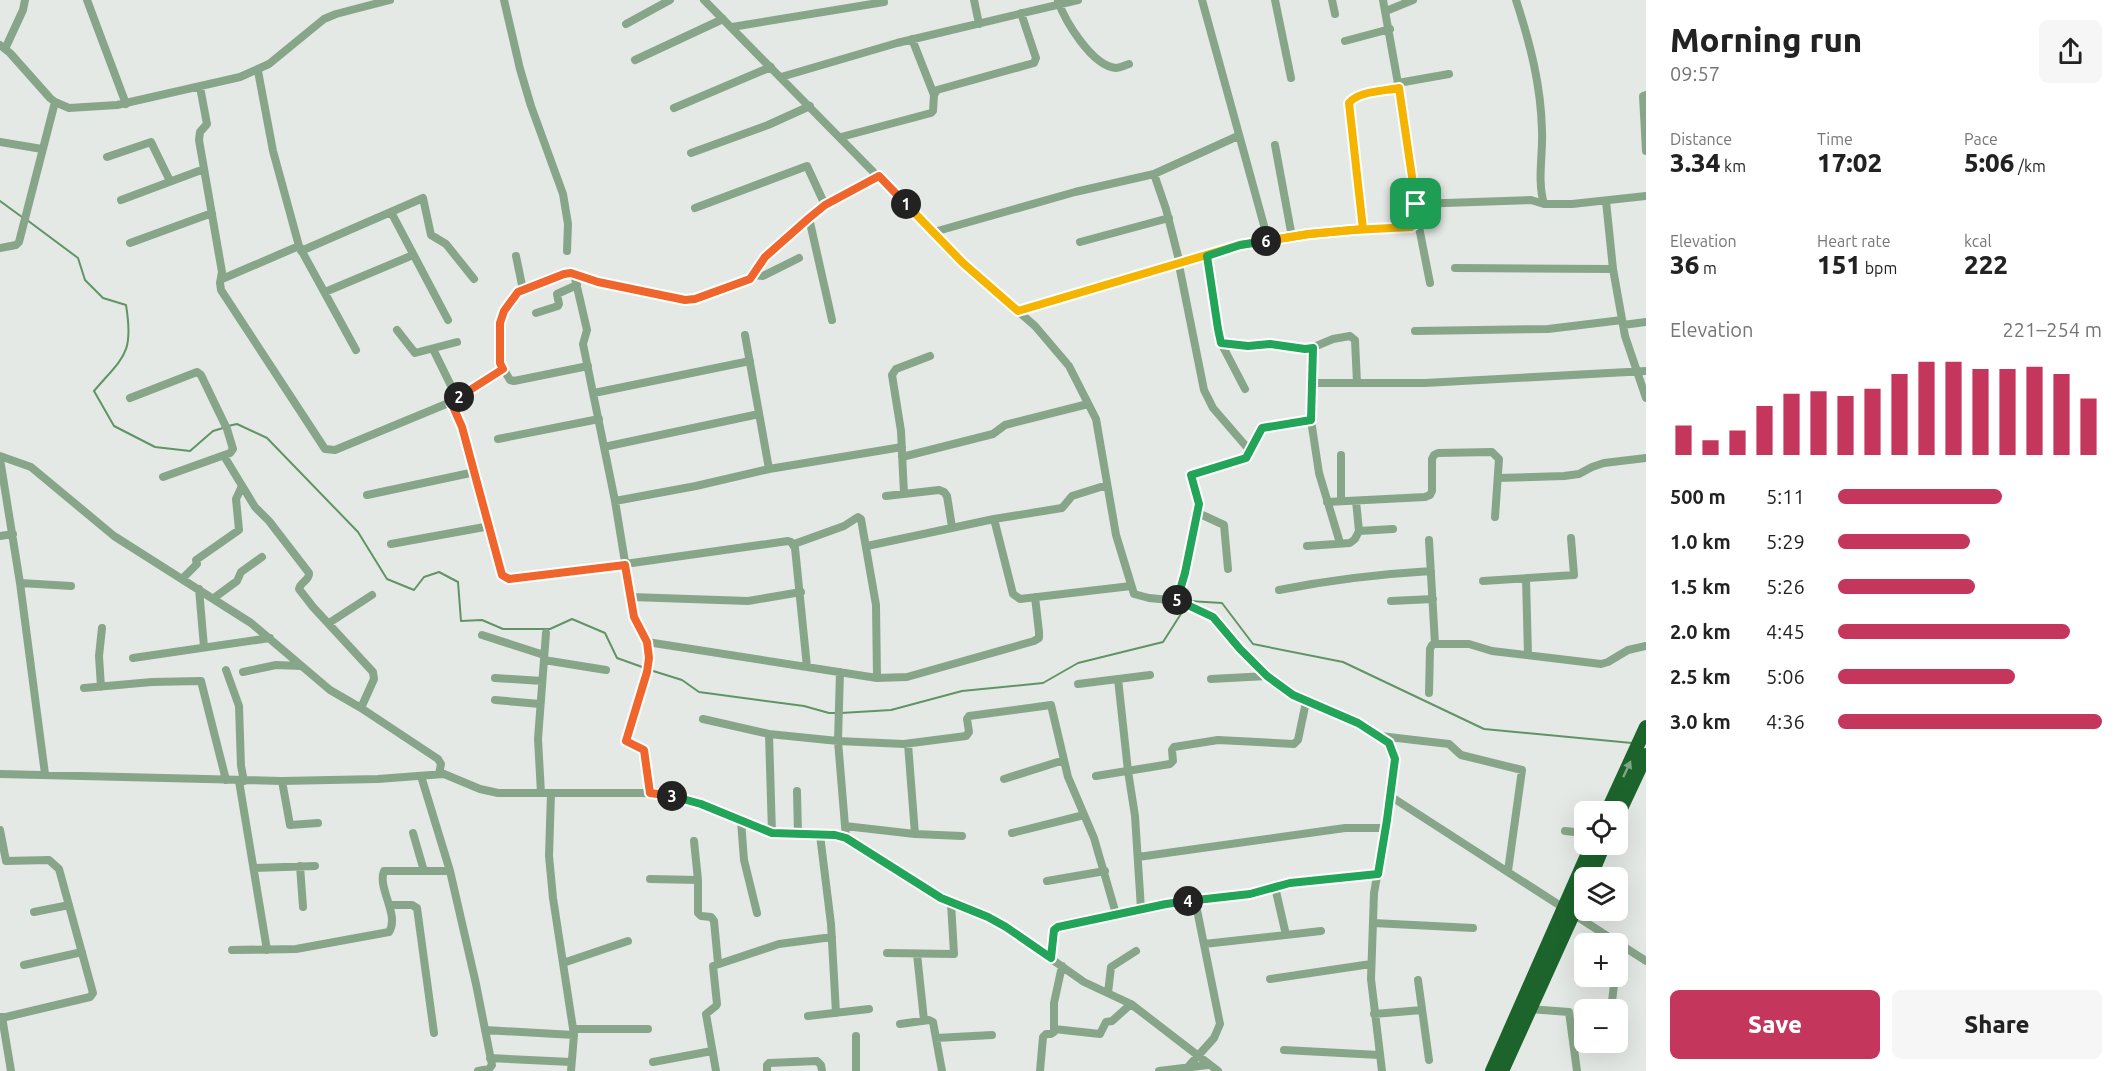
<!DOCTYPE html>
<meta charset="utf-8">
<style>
:root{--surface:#fff;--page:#f6f6f6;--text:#222;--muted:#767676;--accent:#c5365c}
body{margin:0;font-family:Ubuntu,sans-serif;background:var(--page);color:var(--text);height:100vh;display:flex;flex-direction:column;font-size:22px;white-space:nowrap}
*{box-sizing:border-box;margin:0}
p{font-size:20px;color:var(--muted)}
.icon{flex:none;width:33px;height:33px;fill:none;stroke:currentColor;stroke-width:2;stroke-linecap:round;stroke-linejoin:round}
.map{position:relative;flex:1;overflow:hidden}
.details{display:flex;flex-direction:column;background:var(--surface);width:480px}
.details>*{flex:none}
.controls{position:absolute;left:1574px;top:801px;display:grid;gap:12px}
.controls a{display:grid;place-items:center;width:54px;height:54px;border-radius:9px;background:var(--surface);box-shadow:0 6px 24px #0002;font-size:30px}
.pin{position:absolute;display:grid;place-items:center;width:51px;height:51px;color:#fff;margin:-26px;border-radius:12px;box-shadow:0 3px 9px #0006}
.km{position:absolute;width:30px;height:30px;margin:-15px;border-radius:50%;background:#222;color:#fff;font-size:16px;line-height:30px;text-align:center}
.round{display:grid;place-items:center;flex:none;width:63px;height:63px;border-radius:9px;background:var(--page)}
.overview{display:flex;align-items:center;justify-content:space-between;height:102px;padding:0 24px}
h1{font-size:33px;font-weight:800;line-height:45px}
.stats{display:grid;grid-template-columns:repeat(3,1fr);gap:9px;height:102px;padding:6px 24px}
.stats div{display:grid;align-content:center}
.stats b{font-size:26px;font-weight:800}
.stats small{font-size:16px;font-weight:400}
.stats p{font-size:16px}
.chart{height:168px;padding:12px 24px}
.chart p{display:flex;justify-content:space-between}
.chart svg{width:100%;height:108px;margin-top:6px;stroke:var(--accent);stroke-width:6}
.cta{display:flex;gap:12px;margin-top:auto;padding:12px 24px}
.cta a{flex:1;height:69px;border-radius:9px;background:var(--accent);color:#fff;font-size:24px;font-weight:800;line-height:69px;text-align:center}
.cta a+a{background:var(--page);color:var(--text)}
ul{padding:0 24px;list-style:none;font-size:20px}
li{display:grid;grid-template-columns:96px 72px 1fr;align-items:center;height:45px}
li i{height:15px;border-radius:8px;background:var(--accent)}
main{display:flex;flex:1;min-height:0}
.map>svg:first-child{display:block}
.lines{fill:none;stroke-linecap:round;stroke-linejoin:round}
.stream{stroke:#609465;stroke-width:2}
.minor{stroke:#87a689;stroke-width:8}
.trunk{stroke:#1c642c;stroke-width:14}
.oneway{fill:#80a688}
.split-1-casing{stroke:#fff;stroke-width:12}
.split-2-casing{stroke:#fff;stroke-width:12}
.split-3-casing{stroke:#fff;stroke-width:12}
.split-4-casing{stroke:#fff;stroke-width:12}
.split-5-casing{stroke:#fff;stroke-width:12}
.split-6-casing{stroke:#fff;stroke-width:12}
.split-7-casing{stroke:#fff;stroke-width:12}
.split-1{stroke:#f5b400;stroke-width:8}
.split-2{stroke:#f0652b;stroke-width:8}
.split-3{stroke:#f0652b;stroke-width:8}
.split-4{stroke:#22a559;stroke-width:8}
.split-5{stroke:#22a559;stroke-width:8}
.split-6{stroke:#22a559;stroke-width:8}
.split-7{stroke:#f5b400;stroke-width:8}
</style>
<main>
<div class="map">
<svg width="1646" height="1071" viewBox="0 0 1646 1071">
<rect width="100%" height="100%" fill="#e5e9e5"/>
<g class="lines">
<!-- stream -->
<path class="stream" d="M0 201 22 217
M27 220 78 258 85 280 103 298 126 305C134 354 124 356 94 391L114 426 155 447 190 451 213 431 223 428
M228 426 237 424 267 438 358 532 387 579 414 590 424 577 439 572 458 582 461 621 482 620 503 629H550L572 619 605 633 617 658 645 668
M1189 601 1222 603 1253 644 1343 662 1484 729 1632 743
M650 670 682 680 699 692 804 706 829 713H836
M841 713 891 710 962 691 1043 683 1078 663 1163 642 1186 606"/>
<!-- minor -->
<path class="minor" d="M87 0 126 104
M504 0 520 69 531 106 563 194 568 224 567 251
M704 0 963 263 1035 326 1069 366 1096 419 1116 535 1134 594 1149 598 1181 601 1213 617 1240 649 1267 676 1293 695 1358 723 1389 743 1395 759 1387 820 1374 893 1371 979 1382 1071
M974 0 979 24
M1202 0 1268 240
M1275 0 1291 78
M1332 0 1335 14
M1383 0 1399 89
M1516 0C1530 43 1541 85 1542 131 1543 156 1537 180 1544 204H1572L1646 196
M1058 1C1065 21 1092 66 1116 68 1119 68 1126 65 1129 64
M1386 11 1413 0
M626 24 670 0
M732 27 884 2
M912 39 934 95
M1345 41 1390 29
M0 45 10 53 50 98 55 102 69 108 117 105 240 77 269 64 324 19 336 14 390 0
M5 49 23 10 25 0
M635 60 723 19
M258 71 273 151 299 246 356 350
M781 77 897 43 1078 0
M1398 83 1449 74
M200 87 207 124 200 132 199 140 222 272 220 283 221 290 325 449 335 450 451 402 503 369
M1646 95 1643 96 1646 151
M674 108 771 67
M841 137 931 113 933 111 934 95 937 90 1034 63 1036 58 1021 13
M0 142 42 149
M1275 145 1292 237
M691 153 768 125 810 106
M107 157 151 142 170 181
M1154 174 1166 209 1180 264
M121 200 204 169
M1606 201 1613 269 1625 336 1646 398
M695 208 807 166 825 205
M391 212 448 320
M809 218 832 320
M1418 222 1430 283
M1363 229 1349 103C1358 91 1385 91 1399 89L1416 204
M934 232 1075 192 1154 174 1238 136
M1080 242 1169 218
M130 243 212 213
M0 248 16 245 19 242 55 102
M301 251 423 198 431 235 446 244 474 279
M516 256 523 290
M1207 256 1218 329 1221 343 1245 389
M1179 265 1204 390 1213 408 1251 452
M1455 268 1613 269
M574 274 587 330 583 344 615 501 634 617 649 647 647 672 626 741 644 750 650 793
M754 275 763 276 799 258
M222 279 299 246
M325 292 413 255
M1018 311 1241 245 1309 234 1353 229 1411 227 1418 222 1416 204 1531 200 1544 204
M536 313 558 306 559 304 557 294 577 285
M1623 325 1646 322
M397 330 415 353 457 342
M1415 331 1548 329 1622 320
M745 335 769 469
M1221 343 1252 346 1270 344 1309 349 1333 339 1350 336 1355 340 1357 383
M1313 348 1311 420 1319 473 1340 543
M433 349 457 398
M588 366 514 381 510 380 500 363V323L504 311 521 291 568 273 598 282 685 300 695 299 750 279 765 257 809 218 825 205 879 176
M1313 383H1425L1646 371
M594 393 750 361
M130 398 197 372 201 375 227 429 233 449 230 453 163 477
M451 402 462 427 501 572 504 577 509 579 625 565
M498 439 599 419
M604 447 759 414
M0 456 31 467 114 536 251 623 330 690 361 708 438 759 441 764 439 774
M224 456 255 507 269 521 309 573C310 580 300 582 299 589L313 607 373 672 374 679 361 708
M902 457 993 434 1005 425 1088 404
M0 459 20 583 45 774
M1498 478 1564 476 1579 474 1592 467 1604 463 1646 458
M904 494 901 431 892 375 896 369 930 356
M367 495 475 472
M886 496 939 490 944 492 947 496 952 527
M615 501 696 486 769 469 902 447
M1341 501V455
M1356 501 1359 531
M1327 502 1425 497 1430 495 1432 491V459L1434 455 1438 453 1492 452 1499 459 1495 517
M1196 512 1224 525 1228 569
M994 519 1013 594 1020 599 1131 586
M0 536 13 534
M1429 540 1435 644
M391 544 490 526
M794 544 844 526 858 517 861 519 876 605 877 678
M867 546 994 519 1062 508 1072 496 1107 485
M1307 546 1350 543 1355 539 1359 531 1393 529
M625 564 788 541 791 542 795 548 807 667
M183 578 197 564 196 560 239 530 236 499 242 486
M1526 579 1528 655
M1483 581 1574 575 1571 538
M20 583 71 586
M199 589 204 647
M1279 590C1329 580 1380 574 1431 571
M631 597 748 601 801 592
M214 598 237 581 241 572 262 557
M1177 600 1185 573 1199 504 1191 475 1246 458 1262 428 1311 420
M1391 601 1433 599
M329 623 372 595
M482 635 544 655
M647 642 877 678 907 677 1034 641 1039 638V632L1035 597
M133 658 270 638
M544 660 606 670
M226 670 239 706 241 766 244 781
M243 672 276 665 301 666
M840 672 838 741 846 838
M495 678 542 681
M1118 679 1128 771 1135 816 1141 909
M1211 679 1267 676
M1078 684 1150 675
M101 687 99 656 102 628
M84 688 152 682 201 681 226 780
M1429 693 1430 649 1432 645 1435 644H1469L1492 651 1601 664 1608 662 1628 650 1646 646
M495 700 540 704
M703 719 769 734 838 741 904 744 966 736 969 732 967 719 969 716 1051 705 1068 777 1094 838 1116 914
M769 734 772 833
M1380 736 1449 744 1461 755 1522 770 1508 871
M908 744 915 834
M0 774 282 781 378 779 444 774 480 789 498 793H642L667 795 701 804 772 833 843 836 941 898 988 917 1006 927 1084 982 1131 1004 1218 1071
M421 776 450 871 476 984 492 1065 489 1069 478 1071
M1096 776 1170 764 1173 761 1172 750 1174 747 1218 740 1294 744 1298 740 1306 702
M1004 779 1064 760
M239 781 267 950
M282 781 290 825 318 823
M797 791 798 835
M541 793 538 739 546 633
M551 793 549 856 553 898 574 1035 571 1071
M1390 796 1646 961
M741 821 744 860 757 913
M845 826 915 834 962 836
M0 830 6 861 49 860 59 869 93 993 90 997 6 1017H0
M1565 831 1584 833
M413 833 424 871
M1012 833 1084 815
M820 835 831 924 836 1013
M694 841 698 880V913L701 916 711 917 714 921 718 963
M1138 857 1345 828H1386
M300 866 303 907
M254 868 315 866
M650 879 698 880
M1047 881 1105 871
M1275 887 1286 935
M389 905H412L417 908 434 1033
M34 912 69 905
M1373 923 1473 928
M1204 944 1321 931
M232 950 296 949 389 932C400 915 377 888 384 871H450
M887 953 954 954 951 903
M917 954 924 1020
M1051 958 1054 930 1058 927 1166 904 1250 894 1290 883 1378 874
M563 963 628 941
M1617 963 1619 944
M24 965 82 952
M1270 979 1371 964
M1418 980 1429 1060
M1108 993 1111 967 1136 951
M1529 1009 1569 1012 1577 1071
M1611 1010 1615 976
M1374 1014 1422 1010
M808 1016 869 1009
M2 1017 11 1071
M900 1024 929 1020 933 1022 942 1071
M573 1029H648
M1054 1029 1100 1034 1106 1022 1112 1021 1131 1004
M485 1030 574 1035
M856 1036V1071
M936 1038 992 1035
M1284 1050 1379 1055
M490 1058 571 1062
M653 1062 712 1051
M716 1071 706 1014 716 1006 717 1004 713 966 779 944 832 937
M767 1071V1065L769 1063 817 1061 821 1065 822 1071
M1040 1071 1043 1037 1046 1034H1051L1054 1032V1003L1062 966
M1159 1071 1208 1065
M1187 1071V1068L1214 1038 1220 1024 1195 900"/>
<!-- trunk -->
<path class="trunk" d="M1607 812 1646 727
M1617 817 1646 755
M1590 878 1604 844
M1492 1071 1592 844
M1502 1071 1584 890"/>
</g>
<!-- one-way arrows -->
<defs><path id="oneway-solid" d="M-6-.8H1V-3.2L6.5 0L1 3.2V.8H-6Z" transform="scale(1.5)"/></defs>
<use class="oneway" href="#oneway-solid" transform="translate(1627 769) rotate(-65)"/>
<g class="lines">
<!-- split-1 casing -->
<g class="split-1-casing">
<path id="split-1" d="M906 204 963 263 1018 311 1240 245 1309 234 1353 230 1411 227 1418 222 1416 204"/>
</g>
<!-- split-2 casing -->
<g class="split-2-casing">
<path id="split-2" d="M459 397 503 369 500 363V323L504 311 518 292 564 274 571 273 598 282 685 300 695 299 750 279 765 257 809 218 825 205 879 176 906 204"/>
</g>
<!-- split-3 casing -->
<g class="split-3-casing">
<path id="split-3" d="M459 397 451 402 462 427 502 575 509 579 625 565 634 617 647 642 649 658 647 672 626 741 644 750 650 793 672 796"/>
</g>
<!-- split-4 casing -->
<g class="split-4-casing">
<path id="split-4" d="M672 796 701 804 772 833 835 835 846 838 941 898 988 917 1006 927 1051 958 1054 930 1058 927 1166 904 1188 901"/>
</g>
<!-- split-5 casing -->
<g class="split-5-casing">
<path id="split-5" d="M1177 600 1213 617 1240 649 1267 676 1293 695 1358 723 1389 743 1395 759 1387 820 1378 874 1290 883 1250 894 1188 901"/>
</g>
<!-- split-6 casing -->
<g class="split-6-casing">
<path id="split-6" d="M1177 600 1185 573 1199 504 1191 475 1246 458 1262 428 1311 420 1313 348 1305 349 1270 344 1248 346 1221 343 1218 329 1207 256 1240 245 1266 241"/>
</g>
<!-- split-7 casing -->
<g class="split-7-casing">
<path id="split-7" d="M1266 241 1309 234 1363 229 1349 103C1358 91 1385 91 1399 88L1416 204"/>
</g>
<!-- split-1 -->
<use href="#split-1" class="split-1"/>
<!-- split-2 -->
<use href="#split-2" class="split-2"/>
<!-- split-3 -->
<use href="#split-3" class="split-3"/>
<!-- split-4 -->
<use href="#split-4" class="split-4"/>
<!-- split-5 -->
<use href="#split-5" class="split-5"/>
<!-- split-6 -->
<use href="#split-6" class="split-6"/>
<!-- split-7 -->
<use href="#split-7" class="split-7"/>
</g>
</svg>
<div class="controls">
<a><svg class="icon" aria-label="locate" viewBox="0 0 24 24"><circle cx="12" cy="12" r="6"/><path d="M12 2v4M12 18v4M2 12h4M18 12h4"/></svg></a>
<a><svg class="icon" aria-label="layers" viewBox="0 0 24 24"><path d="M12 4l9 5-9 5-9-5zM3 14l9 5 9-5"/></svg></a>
<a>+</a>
<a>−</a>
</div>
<div class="pin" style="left:1416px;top:204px;background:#1e9e55"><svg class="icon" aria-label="arrive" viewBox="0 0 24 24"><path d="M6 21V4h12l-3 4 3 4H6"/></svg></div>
<b class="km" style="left:906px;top:204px">1</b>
<b class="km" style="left:459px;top:397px">2</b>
<b class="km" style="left:672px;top:796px">3</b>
<b class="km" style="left:1188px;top:901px">4</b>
<b class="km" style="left:1177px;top:600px">5</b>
<b class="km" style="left:1266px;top:241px">6</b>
</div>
<section class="details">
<div class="overview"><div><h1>Morning run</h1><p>09:57</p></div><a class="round"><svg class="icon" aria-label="share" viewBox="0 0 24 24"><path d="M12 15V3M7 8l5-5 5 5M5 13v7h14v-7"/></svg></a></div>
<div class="stats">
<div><p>Distance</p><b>3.34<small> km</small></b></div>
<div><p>Time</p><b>17:02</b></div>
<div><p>Pace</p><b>5:06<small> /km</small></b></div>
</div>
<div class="stats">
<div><p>Elevation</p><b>36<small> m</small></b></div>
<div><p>Heart rate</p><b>151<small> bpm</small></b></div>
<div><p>kcal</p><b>222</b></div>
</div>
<div class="chart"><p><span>Elevation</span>221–254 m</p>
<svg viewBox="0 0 160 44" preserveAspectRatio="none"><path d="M5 44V32M15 44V38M25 44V34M35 44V24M45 44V19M55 44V18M65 44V20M75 44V17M85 44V11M95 44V6M105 44V6M115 44V9M125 44V9M135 44V8M145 44V11M155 44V21"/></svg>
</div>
<ul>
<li><b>500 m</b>5:11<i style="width:62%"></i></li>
<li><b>1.0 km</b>5:29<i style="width:50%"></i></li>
<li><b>1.5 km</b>5:26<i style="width:52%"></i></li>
<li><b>2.0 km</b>4:45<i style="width:88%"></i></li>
<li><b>2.5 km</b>5:06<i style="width:67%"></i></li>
<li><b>3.0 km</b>4:36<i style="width:100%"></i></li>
</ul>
<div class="cta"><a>Save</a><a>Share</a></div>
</section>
</main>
